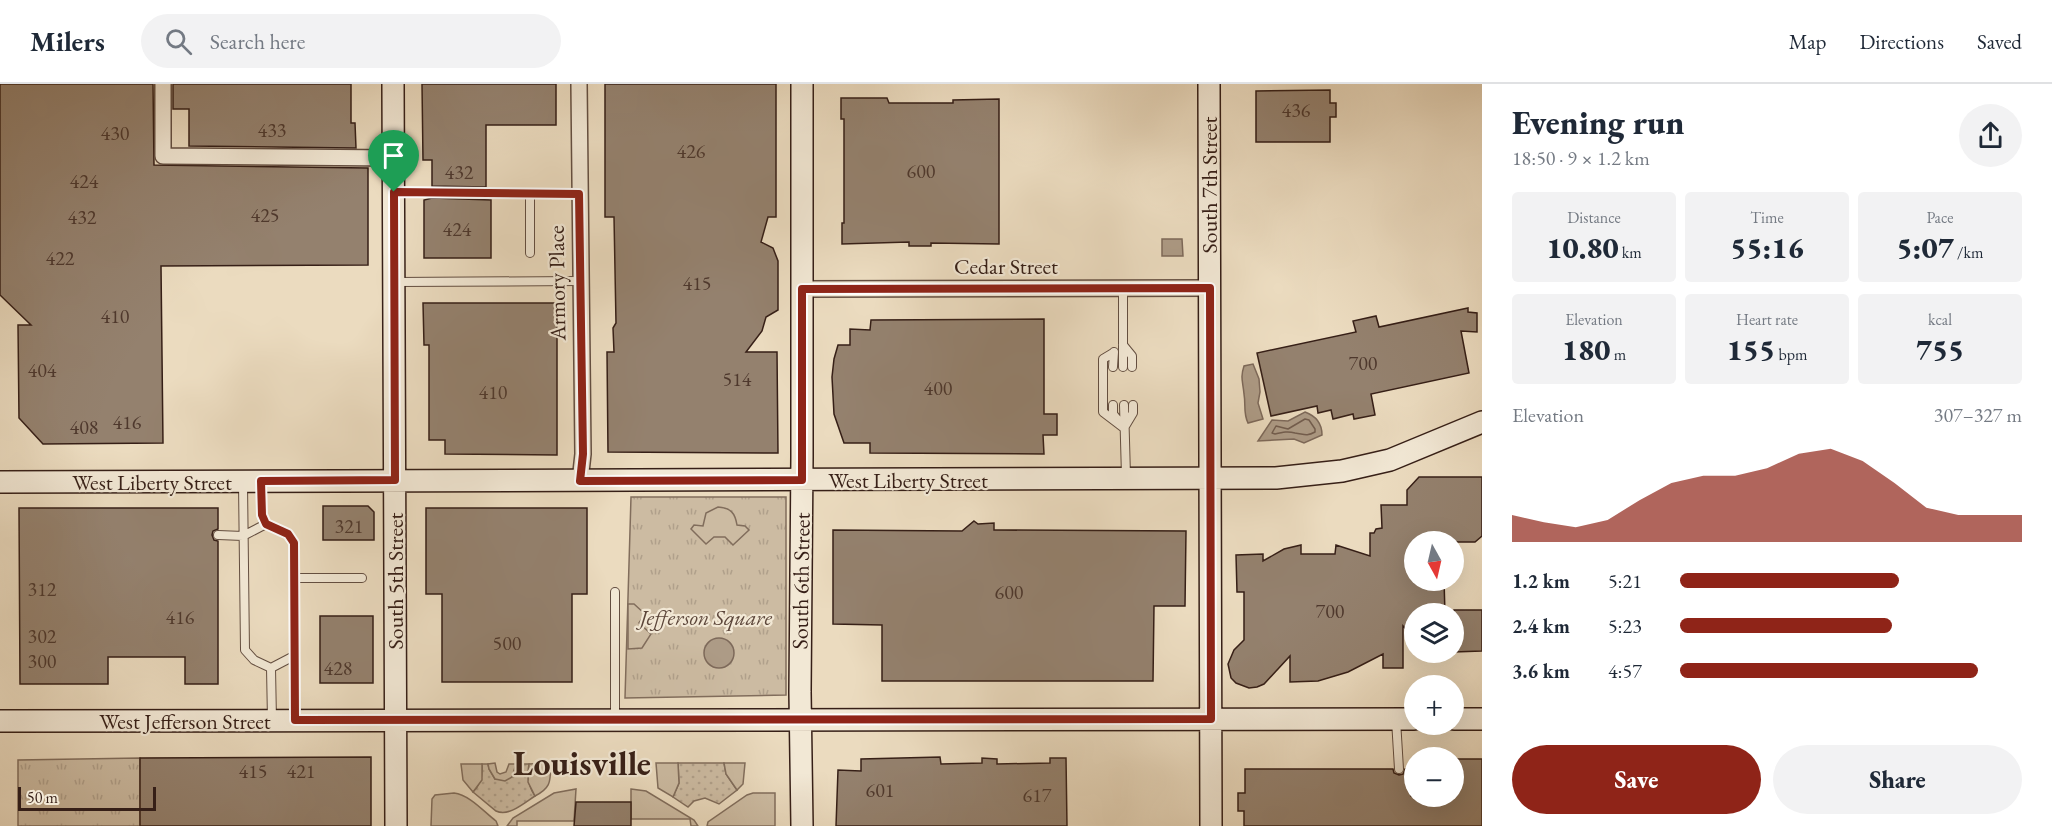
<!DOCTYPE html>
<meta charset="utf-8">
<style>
:root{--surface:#fff;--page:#f2f2f3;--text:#1f2937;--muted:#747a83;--line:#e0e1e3;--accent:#8f2418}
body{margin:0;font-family:"EB Garamond",serif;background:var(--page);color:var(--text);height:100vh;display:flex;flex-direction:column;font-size:22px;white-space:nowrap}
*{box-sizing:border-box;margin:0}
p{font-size:20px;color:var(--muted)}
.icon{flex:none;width:33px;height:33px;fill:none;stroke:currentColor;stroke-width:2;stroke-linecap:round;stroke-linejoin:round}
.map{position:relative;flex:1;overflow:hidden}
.drawer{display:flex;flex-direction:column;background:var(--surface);width:570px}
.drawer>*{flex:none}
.needle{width:39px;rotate:172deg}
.buttons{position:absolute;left:1404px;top:447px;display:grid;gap:12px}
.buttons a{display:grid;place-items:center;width:60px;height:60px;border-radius:50%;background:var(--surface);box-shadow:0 6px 24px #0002;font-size:30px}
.scale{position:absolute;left:18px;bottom:15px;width:138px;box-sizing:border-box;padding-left:6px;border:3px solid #361f17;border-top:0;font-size:16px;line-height:21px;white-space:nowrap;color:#361f17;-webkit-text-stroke:4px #f2e8d5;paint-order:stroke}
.pin{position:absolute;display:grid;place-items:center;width:51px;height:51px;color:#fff;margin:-62px -26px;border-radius:50% 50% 50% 0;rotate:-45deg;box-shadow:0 0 6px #0007}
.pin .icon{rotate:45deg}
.round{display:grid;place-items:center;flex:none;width:63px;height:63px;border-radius:32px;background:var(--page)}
.overview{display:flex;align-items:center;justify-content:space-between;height:102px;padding:0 30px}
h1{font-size:33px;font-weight:800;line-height:45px}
.metrics{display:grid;grid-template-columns:repeat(3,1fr);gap:9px;height:102px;padding:6px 30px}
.metrics div{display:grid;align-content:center;border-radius:6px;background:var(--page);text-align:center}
.metrics b{font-size:30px;font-weight:800}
.metrics small{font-size:16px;font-weight:400}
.metrics p{font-size:16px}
.chart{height:168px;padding:12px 30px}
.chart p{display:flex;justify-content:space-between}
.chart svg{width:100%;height:108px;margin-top:6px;fill:var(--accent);opacity:.7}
.cta{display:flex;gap:12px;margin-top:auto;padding:12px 30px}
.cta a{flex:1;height:69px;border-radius:36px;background:var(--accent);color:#fff;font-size:24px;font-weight:800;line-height:69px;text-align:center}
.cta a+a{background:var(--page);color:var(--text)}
ul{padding:0 30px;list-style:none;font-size:20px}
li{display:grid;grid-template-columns:96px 72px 1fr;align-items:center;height:45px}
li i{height:15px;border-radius:8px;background:var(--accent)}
header{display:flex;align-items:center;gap:36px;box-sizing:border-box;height:84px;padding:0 30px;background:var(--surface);border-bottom:2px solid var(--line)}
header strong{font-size:28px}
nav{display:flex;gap:33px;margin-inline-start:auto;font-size:21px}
.search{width:420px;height:54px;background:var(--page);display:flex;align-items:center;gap:15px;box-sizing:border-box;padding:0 21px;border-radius:33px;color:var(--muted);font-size:22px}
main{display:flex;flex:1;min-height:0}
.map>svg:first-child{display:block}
.grass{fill:url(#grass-dots);stroke:#816d5c;stroke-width:1.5}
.park{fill:url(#park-tufts);stroke:#816d5c;stroke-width:1.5}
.garden{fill:#ccbba2;stroke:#816d5c;stroke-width:1.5}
.water{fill:#ad9b86;stroke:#7d695a;stroke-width:1.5}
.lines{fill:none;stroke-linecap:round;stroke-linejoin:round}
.shore{stroke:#725d4e;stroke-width:1.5}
.building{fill:#94816e;stroke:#361f17;stroke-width:1.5}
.lane-casing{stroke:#634e41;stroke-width:10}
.street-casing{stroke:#634e41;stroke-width:18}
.secondary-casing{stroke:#361f17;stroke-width:24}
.lane{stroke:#f2e8d5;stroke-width:8}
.street{stroke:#f2e8d5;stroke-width:15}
.secondary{stroke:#f2e8d5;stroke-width:21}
.route-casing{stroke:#fff;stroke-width:12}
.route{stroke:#8f2418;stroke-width:8}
.labels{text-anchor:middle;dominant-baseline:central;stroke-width:4.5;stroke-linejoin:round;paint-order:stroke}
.number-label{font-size:20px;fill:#4e382d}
.street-label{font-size:22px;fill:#361f17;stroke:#f2e8d5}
.park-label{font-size:22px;font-style:italic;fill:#5c463a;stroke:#f2e8d5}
.town-label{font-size:34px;font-weight:bold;fill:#361f17;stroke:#f2e8d5}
</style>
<header>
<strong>Milers</strong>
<div class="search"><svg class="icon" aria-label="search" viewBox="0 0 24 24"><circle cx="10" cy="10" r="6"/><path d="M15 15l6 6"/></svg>Search here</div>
<nav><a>Map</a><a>Directions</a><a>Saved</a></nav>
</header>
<main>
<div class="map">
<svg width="1482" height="742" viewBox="0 0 1482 742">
<defs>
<pattern id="grass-dots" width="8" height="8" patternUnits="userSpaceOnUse" patternTransform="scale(1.5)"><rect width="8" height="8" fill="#ccbba2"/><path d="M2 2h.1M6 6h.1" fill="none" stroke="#b0a08b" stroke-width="1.8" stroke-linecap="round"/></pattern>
<pattern id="park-tufts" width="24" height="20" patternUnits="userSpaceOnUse" patternTransform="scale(1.5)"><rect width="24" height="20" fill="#ccbba2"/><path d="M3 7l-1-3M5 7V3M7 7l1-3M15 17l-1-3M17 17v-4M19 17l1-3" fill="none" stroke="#b0a08b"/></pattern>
</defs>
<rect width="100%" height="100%" fill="#ebdbbf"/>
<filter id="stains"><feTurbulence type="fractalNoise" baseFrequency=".00333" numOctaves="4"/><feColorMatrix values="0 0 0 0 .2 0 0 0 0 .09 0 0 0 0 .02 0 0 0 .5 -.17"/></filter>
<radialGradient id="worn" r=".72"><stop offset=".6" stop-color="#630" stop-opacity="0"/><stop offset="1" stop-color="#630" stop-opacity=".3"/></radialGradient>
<!-- grass -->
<path class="grass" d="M678 679H724L726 690 737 706 719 720 705 714 694 717 688 723 673 713 679 699Z
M482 680H488L489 685 495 695 514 689 516 680H529C527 691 528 702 535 712 524 719 509 733 496 727L473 708C481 700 483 691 482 680Z"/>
<!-- park -->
<path class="park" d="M631 413H786V611L625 614Z
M140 674V742H18V676Z"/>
<!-- garden -->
<path class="garden" d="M718 423C731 424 735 429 737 441L745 442 749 446 733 461 725 453H714L706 460 691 445 694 441 703 442 706 429Z
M628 520H634L645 530 639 539 651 550 642 564 628 565Z
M495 679 497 688 500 690 506 688 509 680H516L512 693 505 697 495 695 489 685 488 680Z
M551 679C550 697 552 703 535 712L528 698 529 680Z
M656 679H678L679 699 673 713 658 704Z
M724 679H745L743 700 737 706 726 690Z
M461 680H482V696L473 708 463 696Z
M576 705 574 737H517V742H507L513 734 554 709Z
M631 705 646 707 694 736 698 742H691L690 735H631Z
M454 709C470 711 484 728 496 737L498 742H431L432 715 435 711Z
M753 709H775V742H707L708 738 747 711Z"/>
<!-- water -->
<path class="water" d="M1162 155H1182L1183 172H1162Z
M1253 280 1259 295 1260 308 1258 319 1263 335 1248 339C1243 329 1246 321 1244 310 1243 298 1240 294 1244 282Z
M1305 328C1316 332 1322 340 1322 351L1304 359 1294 355 1258 357 1272 336 1288 337Z
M704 569a15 15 0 1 1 30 0a15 15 0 1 1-30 0Z"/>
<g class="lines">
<!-- shore -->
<path class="shore" d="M1305 335 1309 336 1315 345V348C1306 353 1304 350 1295 349 1288 347 1283 348 1275 350L1272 349 1276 342 1288 345Z"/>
</g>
<!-- building -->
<path class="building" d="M0 0H153L154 81 368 84V181L161 182 163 359 43 360 19 334 18 241H31L0 211Z
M173 0H351V39H355L356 64 189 62V25H173Z
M422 0H556V41H486V103L432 102V76H423Z
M605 0H776V133H768L761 158 773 164 778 177V226L766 233 762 247 746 268H777L778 369 608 368 607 268H614L613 244 616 239 614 133H605Z
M1330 6V19H1336V33H1330V58H1256V7Z
M841 14H887L889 19H953V16L999 15V160L931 159V162H909V158L842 160V139H844V35H841Z
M432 114 491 116V174H424V116Z
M423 219H557V371L445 370V356H429V261H424Z
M1468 224V228L1477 229V248L1461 247 1469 289 1371 310 1375 331 1354 335 1353 330 1333 335 1331 326 1318 329 1317 322 1271 332 1257 269 1356 248 1353 237 1376 232 1379 243Z
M1044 235V330H1057V351H1043L1044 370 870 369V359H844L834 330 832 293 834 275 838 261H850V245L870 246 871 236Z
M1419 393H1482V452L1475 458H1414V496H1444L1445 530H1414V554L1403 542V584H1383V570L1348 588 1318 597 1290 598V572L1264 600 1257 603 1249 604 1236 599 1231 594 1228 580 1234 566 1244 556V508H1237L1236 471 1263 470V477L1284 465 1301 461V470H1335L1336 461 1370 472V449H1374L1376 445 1382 444 1381 421H1407V406Z
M323 422H368L374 428V456H323Z
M19 424H218V445L213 447 212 451 214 456 218 457V600H185V573H108V600H20Z
M426 424H587V510H572V598H442V510H426Z
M974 437 978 440 994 439V446L1186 447 1185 522H1154L1153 597H882V541L833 540V446L962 447Z
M1454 526H1482V567L1454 568Z
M320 532H373V599H320Z
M371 673V742H140V674Z
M940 673 941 680 982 679V674L997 675V680L1050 679V674H1066L1067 742H836L838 686 861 687V675Z
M1454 675H1482V742H1244V727H1238V709H1245V685H1393L1394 689 1399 691 1403 690 1405 685H1411V712H1454Z
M576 718H631V742H574Z"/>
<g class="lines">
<!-- lane casing -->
<g class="lane-casing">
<path id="lane" d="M394 108 579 110
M530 110V169
M395 198 579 197
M1123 204V283
M1123 261 1132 272V283
M1113 269 1103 275V328L1124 344
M1113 283 1114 268
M1113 321V330L1118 336
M1124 321 1126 392
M1124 344 1133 329V321
M243 399 245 566 254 576 271 584 272 636
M261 400 262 431 266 440 288 450 294 459 295 635
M218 451 243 452 266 440
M294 494H362
M615 508V635
M271 584 294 572
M1396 636 1399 685"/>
</g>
<!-- street casing -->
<g class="street-casing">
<path id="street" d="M163 0V72L393 74
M579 0 583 370 580 397
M802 205 1210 204"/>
</g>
<!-- secondary casing -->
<g class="secondary-casing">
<path id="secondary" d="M393 0 396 742
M802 0V373L800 608 802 742
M1209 0 1211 742
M0 398 1276 394 1342 387 1390 376 1482 338
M1454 635H1482
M0 637 1414 635"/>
</g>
<!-- lane -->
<use href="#lane" class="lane"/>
<!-- street -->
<use href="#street" class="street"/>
<!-- secondary -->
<use href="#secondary" class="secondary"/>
</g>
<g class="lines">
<!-- route casing -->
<g class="route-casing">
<path id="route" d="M394 108 579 110 583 370 580 397 802 396V205L1210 204 1211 635 295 636 294 459 288 450 266 440 262 431 261 397 395 396Z"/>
</g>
<!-- route -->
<use href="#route" class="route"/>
</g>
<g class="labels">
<!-- number labels -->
<g class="number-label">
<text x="1296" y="26">436</text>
<text x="272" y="46">433</text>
<text x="115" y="49">430</text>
<text x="691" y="67">426</text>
<text x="921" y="87">600</text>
<text x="459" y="88">432</text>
<text x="84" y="97">424</text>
<text x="265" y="131">425</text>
<text x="82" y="133">432</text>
<text x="457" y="145">424</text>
<text x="60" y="174">422</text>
<text x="697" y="199">415</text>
<text x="115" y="232">410</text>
<text x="1363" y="279">700</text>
<text x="42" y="286">404</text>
<text x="737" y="295">514</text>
<text x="938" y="304">400</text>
<text x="493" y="308">410</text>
<text x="127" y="338">416</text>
<text x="84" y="343">408</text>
<text x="349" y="442">321</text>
<text x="42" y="505">312</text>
<text x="1009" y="508">600</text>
<text x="1330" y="527">700</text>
<text x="180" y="533">416</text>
<text x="42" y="552">302</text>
<text x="507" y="559">500</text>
<text x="42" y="577">300</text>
<text x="338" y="584">428</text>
<text x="253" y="687">415</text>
<text x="301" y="687">421</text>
<text x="880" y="706">601</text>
<text x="1037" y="711">617</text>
</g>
<!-- street labels -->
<g class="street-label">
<text transform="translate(1209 101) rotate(-90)">South 7th Street</text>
<text x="1006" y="182">Cedar Street</text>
<text transform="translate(557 199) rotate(-91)">Armory Place</text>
<text x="908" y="396">West Liberty Street</text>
<text x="152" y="398">West Liberty Street</text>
<text transform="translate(395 497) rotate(-90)">South 5th Street</text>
<text transform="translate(801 497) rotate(-89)">South 6th Street</text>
<text x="185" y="637">West Jefferson Street</text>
</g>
<!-- park labels -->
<g class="park-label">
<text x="706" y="533">Jefferson Square</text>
</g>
<!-- town labels -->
<g class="town-label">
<text x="582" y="679">Louisville</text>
</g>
</g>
<rect width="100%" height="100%" filter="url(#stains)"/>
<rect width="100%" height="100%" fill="url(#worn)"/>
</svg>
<div class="buttons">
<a><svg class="needle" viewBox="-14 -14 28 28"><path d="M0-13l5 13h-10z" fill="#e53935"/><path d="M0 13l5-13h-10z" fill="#747a83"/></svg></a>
<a><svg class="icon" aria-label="layers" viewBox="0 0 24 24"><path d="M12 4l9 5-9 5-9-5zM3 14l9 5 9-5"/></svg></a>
<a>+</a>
<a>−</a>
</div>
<div class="scale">50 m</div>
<div class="pin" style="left:394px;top:108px;background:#1e9e55"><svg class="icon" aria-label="arrive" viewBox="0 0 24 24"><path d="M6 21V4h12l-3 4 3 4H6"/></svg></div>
</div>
<section class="drawer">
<div class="overview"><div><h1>Evening run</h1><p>18:50 · 9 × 1.2 km</p></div><a class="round"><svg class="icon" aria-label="share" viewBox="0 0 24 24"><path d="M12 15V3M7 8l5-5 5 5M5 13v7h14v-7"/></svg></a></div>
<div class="metrics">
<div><p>Distance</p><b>10.80<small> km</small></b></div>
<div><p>Time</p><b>55:16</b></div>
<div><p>Pace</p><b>5:07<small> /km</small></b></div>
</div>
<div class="metrics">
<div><p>Elevation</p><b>180<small> m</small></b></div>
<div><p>Heart rate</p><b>155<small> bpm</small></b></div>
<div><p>kcal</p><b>755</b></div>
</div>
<div class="chart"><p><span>Elevation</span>307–327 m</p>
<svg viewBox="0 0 160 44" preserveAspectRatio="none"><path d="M0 44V33L10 36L20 38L30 35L40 27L50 20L60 17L70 17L80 14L90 8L100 6L110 11L120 20L130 30L140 33L150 33L160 33V44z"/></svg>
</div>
<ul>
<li><b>1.2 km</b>5:21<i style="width:64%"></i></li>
<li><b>2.4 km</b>5:23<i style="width:62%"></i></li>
<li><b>3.6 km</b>4:57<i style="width:87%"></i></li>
</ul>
<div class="cta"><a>Save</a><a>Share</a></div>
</section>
</main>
